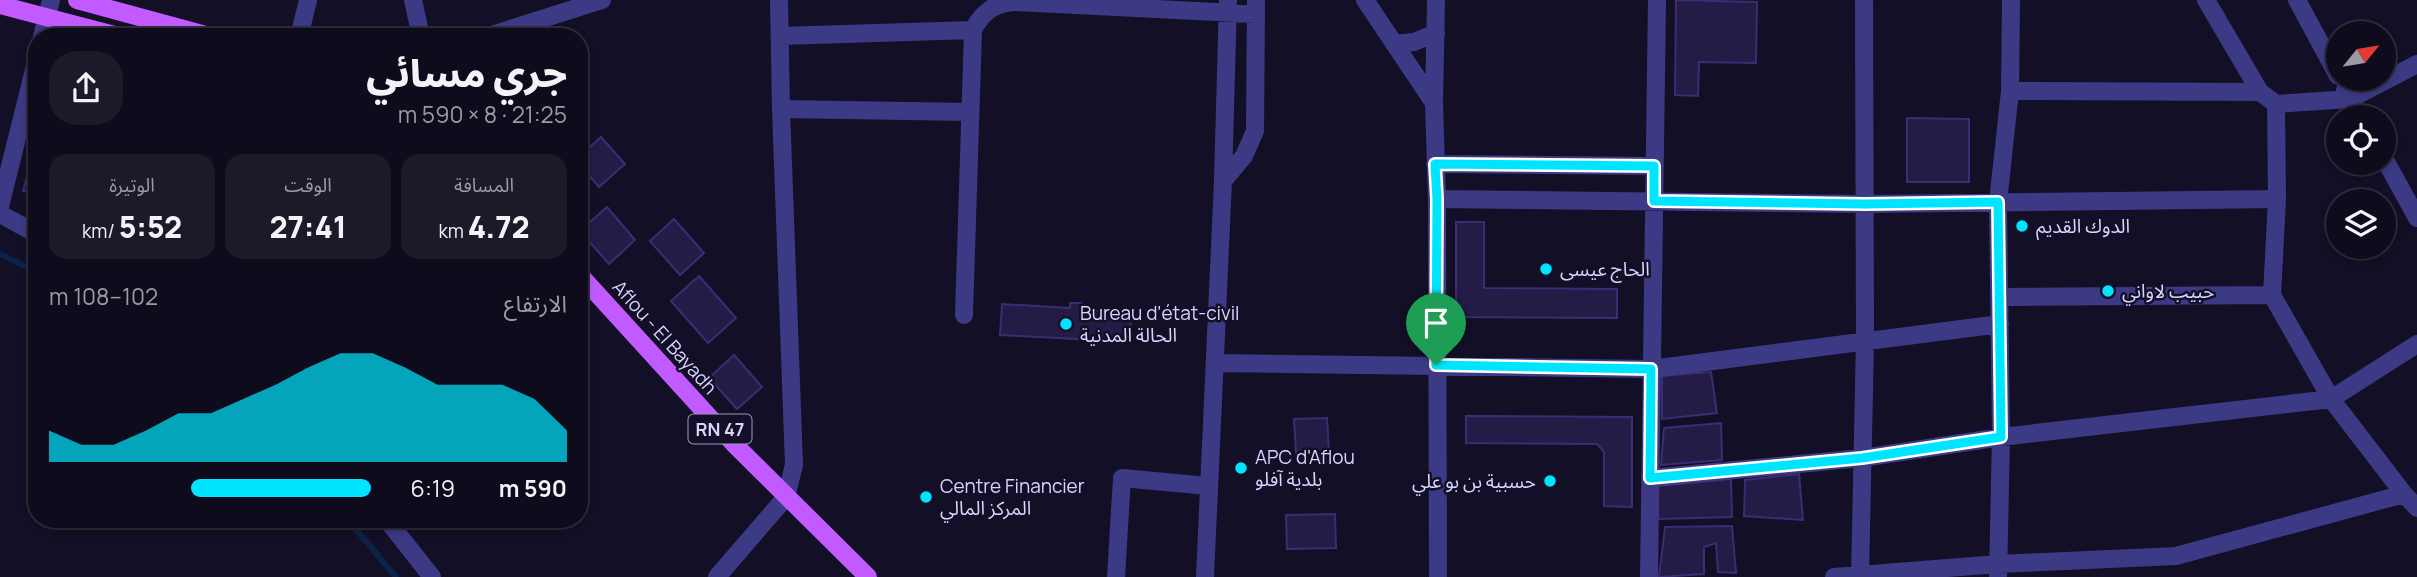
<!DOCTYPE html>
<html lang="ar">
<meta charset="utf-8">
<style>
:root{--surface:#0e0b1c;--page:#1c1929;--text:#f1f3f6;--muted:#9b9ba3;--line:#2e2b3b;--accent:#00e5ff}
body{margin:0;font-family:Manrope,"Noto Sans Arabic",sans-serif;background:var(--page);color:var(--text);direction:rtl;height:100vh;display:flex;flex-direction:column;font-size:26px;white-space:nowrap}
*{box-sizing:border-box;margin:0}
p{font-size:23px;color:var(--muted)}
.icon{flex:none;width:38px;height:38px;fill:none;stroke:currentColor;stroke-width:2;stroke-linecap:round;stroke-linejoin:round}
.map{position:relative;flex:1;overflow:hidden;direction:ltr}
.details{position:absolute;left:28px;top:28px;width:560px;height:500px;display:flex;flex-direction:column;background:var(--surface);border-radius:28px;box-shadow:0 4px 10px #0003,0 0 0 2px var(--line);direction:rtl}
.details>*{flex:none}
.needle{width:46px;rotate:60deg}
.fabs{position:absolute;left:2326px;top:21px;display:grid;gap:14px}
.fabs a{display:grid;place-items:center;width:70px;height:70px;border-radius:50%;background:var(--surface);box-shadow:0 4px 10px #0003,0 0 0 2px var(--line);font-size:35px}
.pin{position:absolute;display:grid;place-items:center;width:60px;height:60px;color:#fff;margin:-72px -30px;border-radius:50% 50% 50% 0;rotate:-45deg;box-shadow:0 0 7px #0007}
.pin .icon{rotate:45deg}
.round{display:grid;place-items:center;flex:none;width:74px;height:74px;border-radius:28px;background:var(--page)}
.overview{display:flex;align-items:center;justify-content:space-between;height:119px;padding:0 21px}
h1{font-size:38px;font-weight:800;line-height:52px}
.metrics{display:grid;grid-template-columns:repeat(3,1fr);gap:10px;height:119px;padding:7px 21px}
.metrics div{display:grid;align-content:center;border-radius:18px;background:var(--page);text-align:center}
.metrics b{font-size:30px;font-weight:800}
.metrics small{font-size:19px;font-weight:400}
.metrics p{font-size:19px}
.chart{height:196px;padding:14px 21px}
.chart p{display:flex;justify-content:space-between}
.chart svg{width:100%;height:126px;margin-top:7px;fill:var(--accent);opacity:.7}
ul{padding:0 21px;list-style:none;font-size:23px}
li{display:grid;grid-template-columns:112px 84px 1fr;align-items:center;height:52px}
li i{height:18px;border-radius:9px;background:var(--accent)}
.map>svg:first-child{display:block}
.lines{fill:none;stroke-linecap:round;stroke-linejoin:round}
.stream{stroke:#0c2248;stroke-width:6}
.building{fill:#241b47;stroke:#3b2d73;stroke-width:2}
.minor{stroke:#3d3a85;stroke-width:18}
.major{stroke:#c25bff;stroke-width:18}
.route-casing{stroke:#fff;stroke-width:14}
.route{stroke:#00e5ff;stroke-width:9}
.poi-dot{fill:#00e5ff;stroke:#130f26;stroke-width:2.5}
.labels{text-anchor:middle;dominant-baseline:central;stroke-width:5;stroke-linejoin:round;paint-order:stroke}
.shield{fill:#130f26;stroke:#9e99be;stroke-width:2}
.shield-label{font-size:18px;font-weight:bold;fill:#d9d4ff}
.poi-label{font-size:19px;fill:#d9d4ff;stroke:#130f26;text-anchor:start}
.street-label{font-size:19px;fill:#d9d4ff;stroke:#130f26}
</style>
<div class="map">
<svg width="2417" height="577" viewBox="0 0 2417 577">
<rect width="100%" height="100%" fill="#130f26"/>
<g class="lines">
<!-- stream -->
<path class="stream" d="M0 254 37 272
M348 520 396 577"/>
</g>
<!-- building -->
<path class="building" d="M1676 0 1757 2 1756 63 1699 62 1698 96 1675 95Z
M1907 118 1969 119V182H1907Z
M601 137 625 164 599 187 579 164V157Z
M30 166 37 168V194L23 191Z
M607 207 635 240 609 264 580 231Z
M674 219 704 253 680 275 650 241Z
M1456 222H1484V288L1617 289V318L1456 317Z
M699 276 736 318 708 343 671 301Z
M1070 303H1081V310L1131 312 1130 342 1000 335 1002 304 1070 308Z
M734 355 762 387 737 409 709 378Z
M1711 372 1717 413 1662 419V376Z
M1466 416 1632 417V507L1604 506V452L1597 444 1466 443Z
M1327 418 1329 452 1296 453 1294 419Z
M1721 423 1722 460 1661 465 1664 428Z
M1799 474 1803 520 1744 516 1745 480Z
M1731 479 1732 517 1658 519 1657 486Z
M1335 514 1336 548 1287 549 1286 515Z
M1732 526 1736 573 1718 572 1716 543 1704 547V574L1659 577 1665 527Z"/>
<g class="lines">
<!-- minor -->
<path class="minor" d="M413 0 421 37
M1365 0 1434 103
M1436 0 1434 103 1437 199 1438 577
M2206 0 2260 92 2276 104 2350 99 2417 64
M2297 0 2338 76
M780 36 973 30
M42 37 51 0
M299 37 308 0
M485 37 602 0
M1394 44 1414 42 1436 33
M2345 90 2361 117
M2010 91 2260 92
M2276 104 2277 199 2272 295 2331 399 2404 494 2417 508
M781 109 969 112
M2384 158 2417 218
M1435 164 1654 166
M1223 181 1244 156 1255 131 1256 0
M1437 199 1865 204 2277 199
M0 206 37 58
M0 214 37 234
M2000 297 2272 295
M964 315 973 30C983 11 995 3 1016 2L1256 14
M1215 363 1651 369 2000 324
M1650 478 1862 458 2001 437 2331 399 2417 344
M387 520 432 577
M717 577 786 497 794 465 781 109 779 0
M1116 577 1122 478 1208 486
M1205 577 1223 181 1228 0
M1649 577 1657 0
M1834 577 1998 564 2176 556 2404 494
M1860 577 1865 341 1864 0
M1998 577 2001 437 1998 202 2010 91 2011 0"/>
<!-- major -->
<path class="major" d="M77 0 213 37
M0 5 122 37
M579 274 734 444 868 577"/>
</g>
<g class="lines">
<!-- route casing -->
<g class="route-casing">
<path id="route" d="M1435 164 1654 166V201L1865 204 1998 202 2001 437 1862 458 1650 478 1651 369 1436 365 1437 199Z"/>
</g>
<!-- route -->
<use href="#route" class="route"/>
</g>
<!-- markers -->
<g class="poi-dot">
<circle cx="2022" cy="226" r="7"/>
<circle cx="1546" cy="269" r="7"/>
<circle cx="2108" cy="291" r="7"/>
<circle cx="1066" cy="324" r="7"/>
<circle cx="1241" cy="468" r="7"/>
<circle cx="1550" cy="481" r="7"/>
<circle cx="926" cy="497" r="7"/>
</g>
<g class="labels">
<!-- shield labels -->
<rect class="shield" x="688.5" y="414.5" width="63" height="29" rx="5"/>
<g class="shield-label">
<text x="720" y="429">RN 47</text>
</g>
<!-- poi labels -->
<g class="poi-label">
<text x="2036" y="226">الدوك القديم</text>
<text x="1560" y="269">الحاج عيسى</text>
<text x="2122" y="291">حبيب لاواني</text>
<text x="1080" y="313">Bureau d'état-civil<tspan x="1080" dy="22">الحالة المدنية</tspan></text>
<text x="1255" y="457">APC d'Aflou<tspan x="1255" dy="22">بلدية آفلو</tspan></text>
<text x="1536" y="481" text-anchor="end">حسبية بن بو علي</text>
<text x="940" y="486">Centre Financier<tspan x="940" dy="22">المركز المالي</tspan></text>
</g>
<!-- street labels -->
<g class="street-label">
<text transform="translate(665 337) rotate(48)">Aflou - El Bayadh</text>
</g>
</g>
</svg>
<div class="fabs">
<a><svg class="needle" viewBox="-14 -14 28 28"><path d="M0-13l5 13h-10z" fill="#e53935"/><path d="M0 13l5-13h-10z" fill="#9b9ba3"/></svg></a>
<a><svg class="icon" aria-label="locate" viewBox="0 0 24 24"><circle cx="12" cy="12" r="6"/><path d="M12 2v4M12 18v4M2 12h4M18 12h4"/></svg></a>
<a><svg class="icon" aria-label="layers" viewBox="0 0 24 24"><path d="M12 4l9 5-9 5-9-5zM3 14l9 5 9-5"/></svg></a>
</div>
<div class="pin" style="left:1436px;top:365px;background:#1e9e55"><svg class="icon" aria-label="arrive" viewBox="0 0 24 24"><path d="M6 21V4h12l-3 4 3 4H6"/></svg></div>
<section class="details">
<div class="overview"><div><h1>جري مسائي</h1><p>21:25 · 8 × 590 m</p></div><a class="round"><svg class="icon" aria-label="share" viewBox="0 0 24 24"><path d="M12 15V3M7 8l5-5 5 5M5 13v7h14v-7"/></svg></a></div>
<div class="metrics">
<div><p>المسافة</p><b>4.72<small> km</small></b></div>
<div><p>الوقت</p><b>27:41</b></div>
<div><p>الوتيرة</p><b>5:52<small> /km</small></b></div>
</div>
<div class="chart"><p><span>الارتفاع</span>102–108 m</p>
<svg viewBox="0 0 160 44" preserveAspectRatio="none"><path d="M0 44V33L10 38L20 38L30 33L40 27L50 27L60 22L70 17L80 11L90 6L100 6L110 11L120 17L130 17L140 17L150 22L160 33V44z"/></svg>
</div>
<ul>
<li><b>590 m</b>6:19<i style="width:56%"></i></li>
</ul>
</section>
</div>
